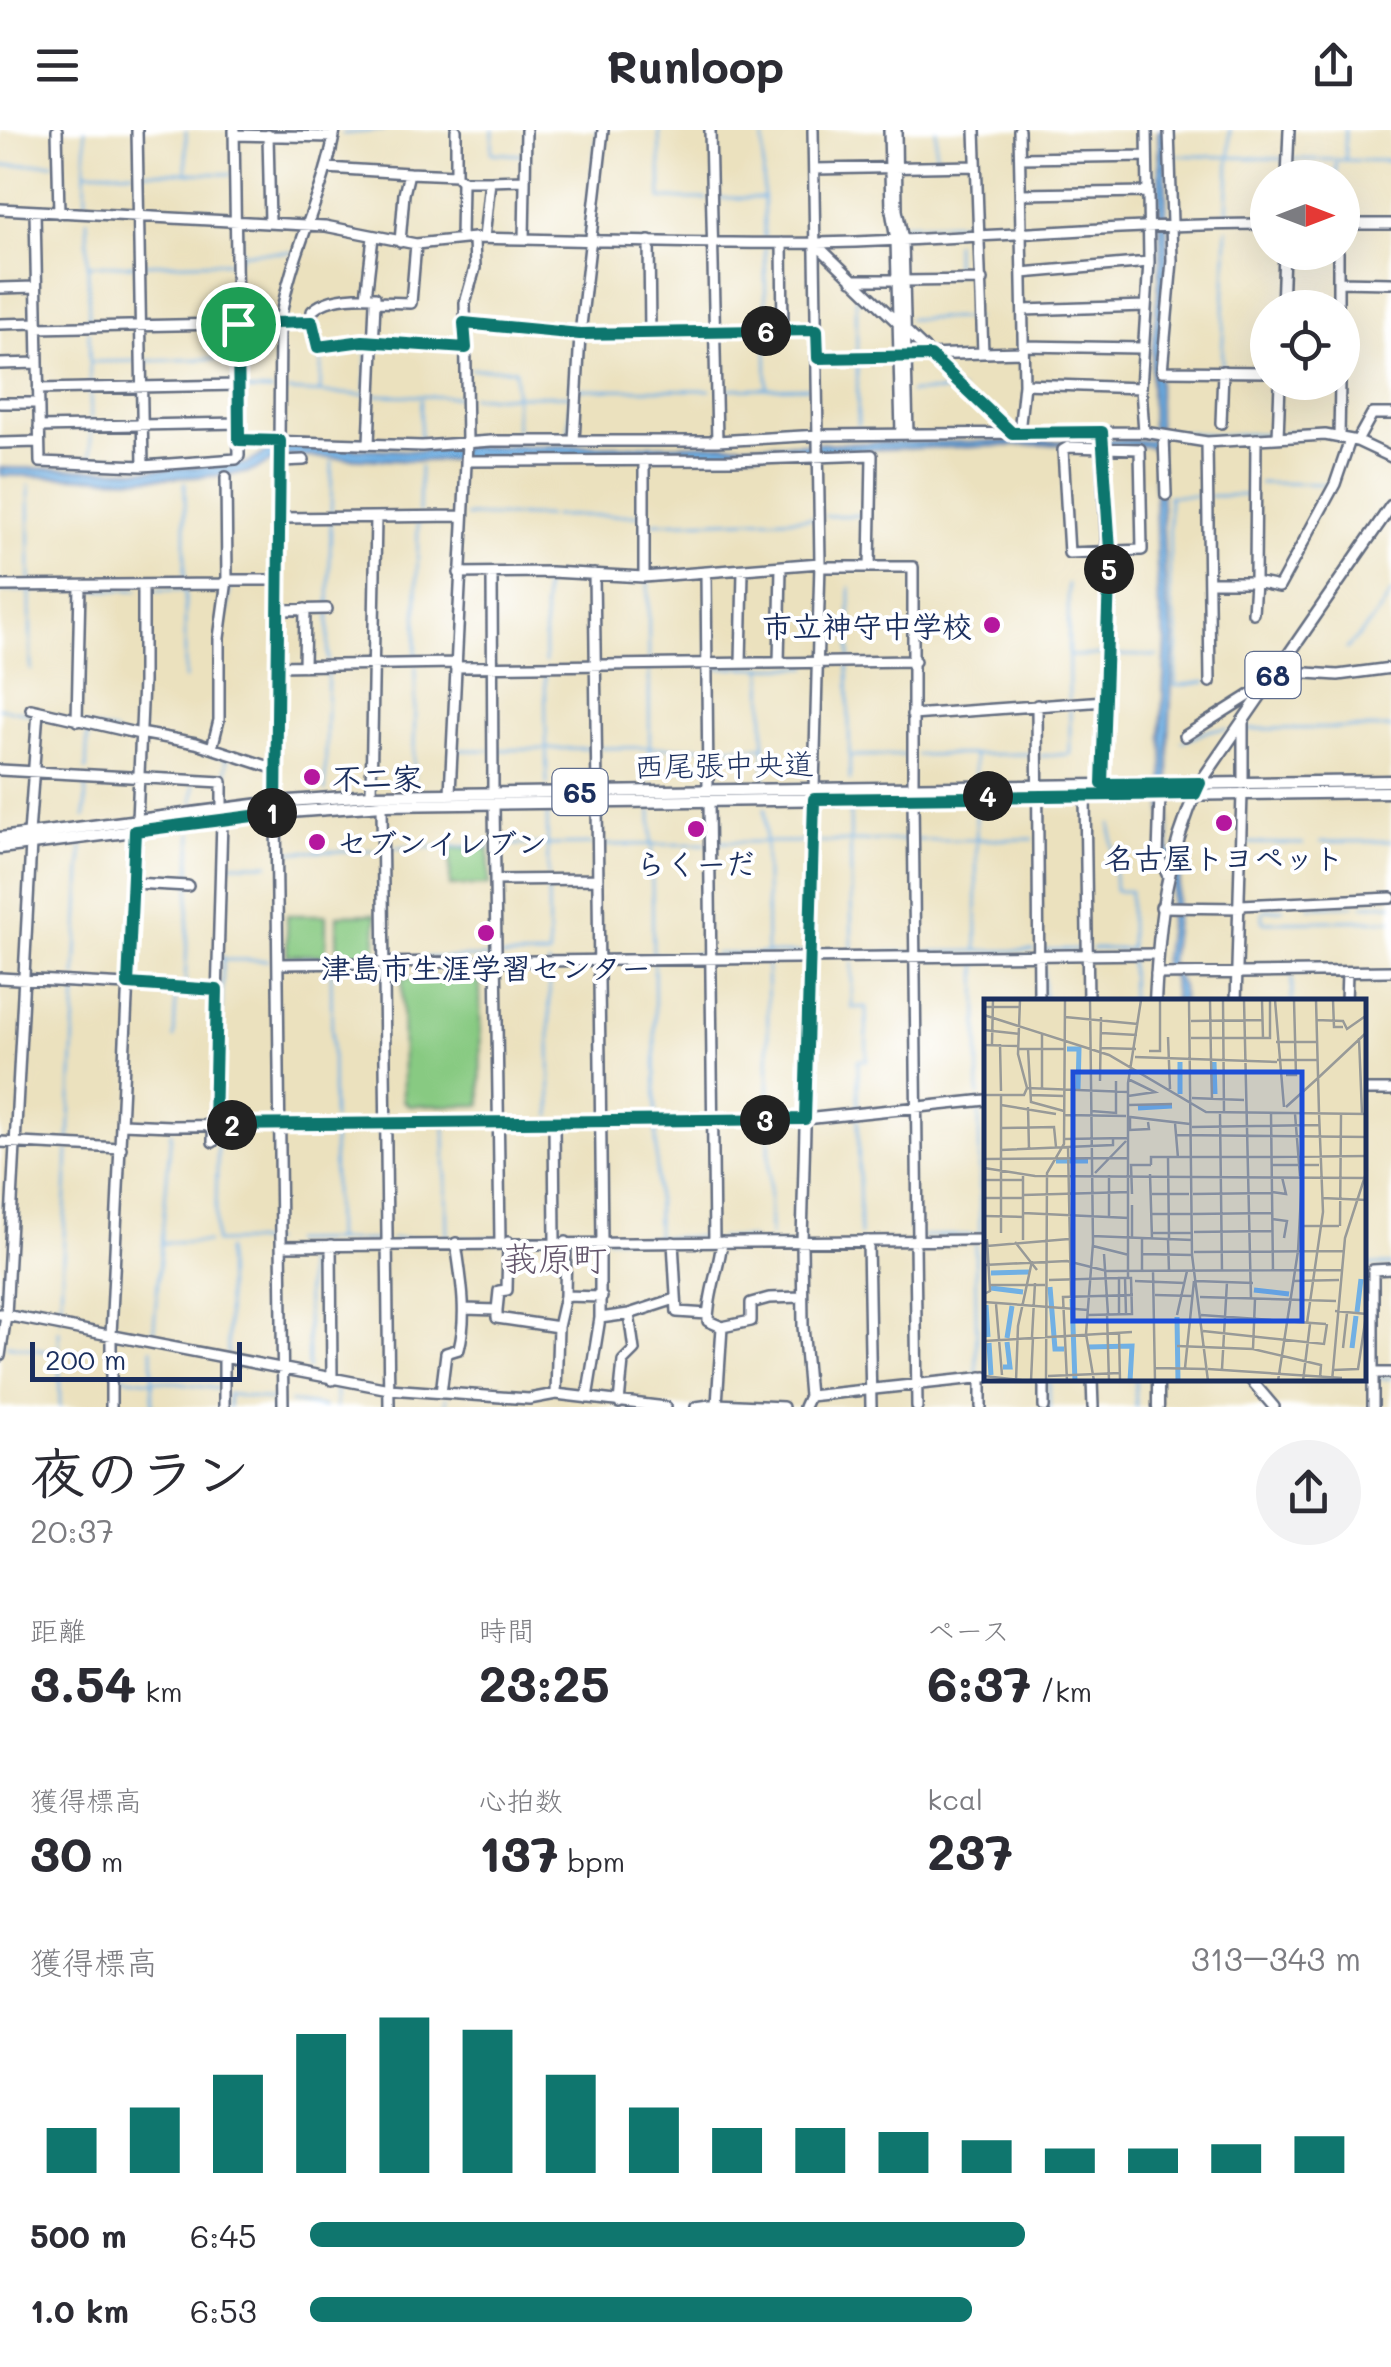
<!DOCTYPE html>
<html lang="ja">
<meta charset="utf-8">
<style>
:root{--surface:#fff;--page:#f2f2f3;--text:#2b2b33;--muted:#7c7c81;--accent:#0f766e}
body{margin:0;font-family:Mali,"Klee One",sans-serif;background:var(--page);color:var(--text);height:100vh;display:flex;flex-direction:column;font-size:38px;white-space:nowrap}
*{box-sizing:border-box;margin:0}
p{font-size:32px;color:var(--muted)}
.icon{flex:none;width:55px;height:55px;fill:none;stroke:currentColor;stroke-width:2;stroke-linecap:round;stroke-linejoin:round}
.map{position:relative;height:1277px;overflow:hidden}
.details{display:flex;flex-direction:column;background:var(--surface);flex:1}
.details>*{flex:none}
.needle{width:65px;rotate:90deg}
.tools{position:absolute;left:1250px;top:30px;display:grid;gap:20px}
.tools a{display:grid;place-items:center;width:110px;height:110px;border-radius:50%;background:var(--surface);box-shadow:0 10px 40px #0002;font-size:50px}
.scale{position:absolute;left:30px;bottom:25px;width:212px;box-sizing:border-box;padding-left:10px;border:5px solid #1b2f5e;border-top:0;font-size:28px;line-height:35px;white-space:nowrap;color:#1b2f5e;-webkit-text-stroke:8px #fff;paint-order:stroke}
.pin{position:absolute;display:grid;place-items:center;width:85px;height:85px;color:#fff;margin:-42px;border:5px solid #fff;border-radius:50%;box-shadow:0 2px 10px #0007}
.km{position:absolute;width:50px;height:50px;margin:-25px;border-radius:50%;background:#222;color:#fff;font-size:28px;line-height:50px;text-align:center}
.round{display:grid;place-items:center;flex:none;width:105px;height:105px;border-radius:52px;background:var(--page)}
.headline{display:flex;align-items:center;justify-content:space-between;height:170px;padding:0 30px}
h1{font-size:55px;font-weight:700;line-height:75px}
.figures{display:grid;grid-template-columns:repeat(3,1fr);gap:15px;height:170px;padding:10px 30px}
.figures div{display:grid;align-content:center}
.figures b{font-size:50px;font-weight:700}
.figures small{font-size:28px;font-weight:400}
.figures p{font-size:28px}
.chart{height:280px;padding:20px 30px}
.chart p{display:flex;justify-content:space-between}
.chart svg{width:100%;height:180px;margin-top:10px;stroke:var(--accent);stroke-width:6}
ul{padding:0 30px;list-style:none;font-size:32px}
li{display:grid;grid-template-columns:160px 120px 1fr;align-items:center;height:75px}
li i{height:25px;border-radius:12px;background:var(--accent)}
header{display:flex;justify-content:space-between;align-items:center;height:130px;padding:0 30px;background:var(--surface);font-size:45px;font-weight:700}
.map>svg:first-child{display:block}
.green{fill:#88ca82;stroke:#527c70;stroke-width:2.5}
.water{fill:#71b0e4;stroke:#4670a1;stroke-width:2.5}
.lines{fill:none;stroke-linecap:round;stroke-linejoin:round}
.stream{stroke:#71b0e4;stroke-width:2.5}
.minor-casing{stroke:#646d80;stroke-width:14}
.major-casing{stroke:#646d80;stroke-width:15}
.minor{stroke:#fff;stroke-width:9}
.major{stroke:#fff;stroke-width:10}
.route-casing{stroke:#fff;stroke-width:20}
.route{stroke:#0f766e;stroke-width:12}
.poi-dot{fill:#b5179e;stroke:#fff;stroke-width:4}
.labels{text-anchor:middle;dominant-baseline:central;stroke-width:8;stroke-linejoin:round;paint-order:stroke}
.shield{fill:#fff;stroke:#5f6d8e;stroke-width:2.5}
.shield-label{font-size:28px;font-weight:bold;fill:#1b2f5e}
.poi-label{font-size:30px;font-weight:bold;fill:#1b2f5e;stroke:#fff}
.street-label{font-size:30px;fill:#1b2f5e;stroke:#fff}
.quarter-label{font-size:35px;fill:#64566c;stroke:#fff}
.inset-river{fill:none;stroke:#71b0e4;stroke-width:5}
.inset-road{fill:none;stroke:#989a98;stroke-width:2.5}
.view{fill:#1d4ed8;fill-opacity:0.15;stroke:#1d4ed8;stroke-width:5}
.inset-edge{fill:none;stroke:#1b2f5e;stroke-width:5}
</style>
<header><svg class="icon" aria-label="menu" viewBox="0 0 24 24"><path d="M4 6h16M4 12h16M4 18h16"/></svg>Runloop<svg class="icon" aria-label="share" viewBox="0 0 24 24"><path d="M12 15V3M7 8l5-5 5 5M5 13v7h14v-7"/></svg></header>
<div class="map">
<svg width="1391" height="1277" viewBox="0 0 1391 1277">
<rect width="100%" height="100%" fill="#fff"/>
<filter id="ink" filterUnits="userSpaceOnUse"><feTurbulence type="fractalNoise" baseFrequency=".01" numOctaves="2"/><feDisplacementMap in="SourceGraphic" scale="20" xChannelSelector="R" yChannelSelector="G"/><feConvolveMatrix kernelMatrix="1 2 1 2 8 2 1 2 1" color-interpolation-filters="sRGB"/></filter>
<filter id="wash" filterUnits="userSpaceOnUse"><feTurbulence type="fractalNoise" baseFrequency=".0048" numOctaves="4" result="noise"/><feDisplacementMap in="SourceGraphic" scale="40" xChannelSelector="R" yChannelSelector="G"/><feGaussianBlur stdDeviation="2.25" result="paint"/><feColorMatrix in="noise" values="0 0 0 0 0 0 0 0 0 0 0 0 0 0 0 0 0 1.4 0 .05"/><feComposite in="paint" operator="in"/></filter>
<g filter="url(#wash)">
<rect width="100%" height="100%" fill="#ebe1be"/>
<!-- green -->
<path class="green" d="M450 718H489V755L450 756Z
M376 784V824H337V785Z
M287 785H326V825H287Z
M402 848H472L480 854 481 975 409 976 403 971Z"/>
<!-- water -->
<path class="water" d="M1158 0H1165L1167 130 1158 237V286L1166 470 1174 507 1169 605V720L1181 736 1170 833 1182 857V872H1175L1173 849 1163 836 1175 739 1162 724 1164 622 1161 607 1166 512 1158 471 1154 322 1149 316 1069 314 419 331 287 326C271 328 260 341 244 343 163 352 81 347 0 345V338L151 340 247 334 272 319 288 316 421 321 464 317 1152 310 1151 236 1161 129Z"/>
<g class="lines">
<!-- stream -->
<path class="stream" d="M85 0 86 77
M238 0 255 1
M493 0 492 23 523 25
M659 0 661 69H707
M763 0 764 107
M936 0V33
M186 2V41
M343 4 384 0
M1172 25 1283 29
M1345 28V0
M1294 29 1391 31
M0 36 53 33
M86 41 133 42
M141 42 231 44
M1336 48V30
M715 68H762
M87 89 89 193
M1227 89 1230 0
M904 94 973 92
M585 106 598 0
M955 113V145
M765 119 766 196
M242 123 291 122
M240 129 241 100
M143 134 234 132
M88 135H134
M856 159 857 223
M909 189 976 188
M575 197 584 114
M89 202 90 254
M766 206 767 258
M146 231 235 228
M90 232 137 231
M857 232 858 295
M1222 236 1227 99
M471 239H515L516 304
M241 257 242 260 272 261
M580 259 710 260
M719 259 812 257
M288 261 366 265
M320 261 322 219
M90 262 91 292
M366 262 368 216
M910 262 962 261
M376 265 463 267
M471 267 571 265
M91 301V329
M1166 301 1219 305 1273 303
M1284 302H1333
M569 303 574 207
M420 308 421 270
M185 353V451
M1260 353 1332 354
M29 355 30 451
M1204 366H1169L1170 469 1178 505 1175 556 1206 552
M1210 366 1252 365
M419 382 420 337
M331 383 332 332
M466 386H548
M553 386 640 385
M825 386 866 385
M654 393 815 388
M544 447 545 532
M648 452 649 530
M1068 454 1069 569
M84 460H138
M148 460H185V549
M0 461 74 460
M30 461 31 540
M1390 466 1391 463
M329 476 331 390
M227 483 230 456
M1346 519C1359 506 1380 484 1388 468
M1110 525 1158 526
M1069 526 1101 525
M416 529 418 390
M850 529V457
M328 531 329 484
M848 537 850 650
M649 538 650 650
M713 538 808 537
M763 538 765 650
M545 540 547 654
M0 578 33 584
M41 586 116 603
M1248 599 1391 598
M146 609 227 628 226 650
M1182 612 1210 600 1226 599
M712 617H763
M600 618 702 617
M458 620H490
M496 620 592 618
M917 625 1032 624
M974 625 975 647
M850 626 909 625
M1041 626 1070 624V578
M86 640 88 598
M413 654 416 537
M325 661 328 539
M193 672 194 654
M850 676 852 822
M976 676 977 821
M765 679 767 823
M547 680 548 745
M651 681 653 825 705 824
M85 687 86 650
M1111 694 1115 761H1130V820
M917 710 1033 709
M715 712H808
M817 712 908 710
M1321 712 1391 711
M1246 713 1303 714
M499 715 546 714
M547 715 593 714
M603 715 705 714
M388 718 490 716
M285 722 377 721
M225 734H268
M548 754 549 826
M1362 775 1391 774
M1309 777 1354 775
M1265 780 1283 779
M1263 782V792L1391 790
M1092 819H1129
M1043 820 1082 819
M918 822 1033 820
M814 823H849
M857 823 910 822
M716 824 804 823
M503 827 547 826
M389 828 491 827
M286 829 379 828
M977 829 979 965
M1130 829 1131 872
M225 830H268
M767 832 769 984
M852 832V878L866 877 867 930H858V978
M654 833 656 985
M549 834 551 986
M1043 834 1044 872
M331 837 333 989
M76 847 82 717
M185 855 192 702
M1292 872V848
M174 908 176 863
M979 975 980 1105
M858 989 860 1105
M218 993 223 826
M769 994 770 1106
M656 995 657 1107
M445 998 447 1109
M333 999 335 1111
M218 1001 215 1112 272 1111
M69 1012 76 857
M923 1106 980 1105
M504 1107 551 1108
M558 1108 598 1107
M608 1108 710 1107
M719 1108H751
M392 1109 495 1108
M291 1111 383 1110
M163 1113 207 1112
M975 1115 977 1243
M306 1119 308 1239
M226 1120 228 1224
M1364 1135H1391
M60 1191 68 1021
M59 1201 60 1277
M153 1208 171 1002
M7 1215 58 1223
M152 1219 153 1277
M115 1246 151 1251
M1378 1248H1391
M153 1250 219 1259
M1049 1250V1277
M1135 1250 1136 1277
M336 1255V1277
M228 1264 277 1271
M228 1265 229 1277
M446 1268V1277
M290 1272 324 1277"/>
</g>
</g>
<g filter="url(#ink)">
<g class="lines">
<!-- minor casing -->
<g class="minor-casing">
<path id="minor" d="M57 0 59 83
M137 0 143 336
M234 0 238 255
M710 0 717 311
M889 0 891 80 896 110 901 304
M896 0 897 80 903 110 908 304
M975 0 983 223 1023 222
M1019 0 1024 254 1019 303
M1169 0 1172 94
M235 5 334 7
M268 5 270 93
M1020 28 1147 26
M326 38 409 43 404 64 400 112
M814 39 976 36
M409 43 456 45V0
M458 47 462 51 461 109
M1287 48 1289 0
M462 51H490L484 108
M490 51 525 50
M1021 64 1148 62
M0 79 325 96 416 114 474 108C588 110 703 115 818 113 968 110 1117 94 1268 94
M35 81 40 332 143 336 236 329 239 326 238 255 38 259
M1171 94 1172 131 1162 241 1268 242
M1342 94H1391
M524 109 526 0
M649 111 650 203
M782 113 783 201
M817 115 1011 302
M1022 143 1149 132
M852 150H900
M903 151 982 150
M1338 152 1391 153
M0 158 36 157
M366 167 373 107
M1282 178 1284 122
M1338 178V122
M1023 180 1145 176
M312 192 317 217 363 211 466 218
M464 193 580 203
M0 194 37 193
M37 198 312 192V181C327 167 355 166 375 167V172
M580 205 817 200
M1023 216 1141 218
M818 229 983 223
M0 234 38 233
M1024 254 1141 258
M0 273H39
M1221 293 1223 241
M39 297 239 293
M1144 302 1141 258 1149 132 1147 0
M1164 306 1166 365
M1339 307 1340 252
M1278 308 1280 252
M1256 309 1255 452 1279 457 1335 354 1350 310
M239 310 422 316 491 311H717L820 305 1144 302 1207 312 1325 305 1357 311 1391 327
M574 311 580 205 603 0
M1357 311 1372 284H1391
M1207 312 1210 552
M0 313 39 312
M369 313 375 172 411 173 416 114
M1101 315 1107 420
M1068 317 1140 319 1142 420 1069 423 1063 320Z
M644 330V447
M281 331 304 330
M466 331 733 330 872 325 870 437
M281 388 463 386
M820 437H913V657
M459 443 551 442 644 447 820 433
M492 443 493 663
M706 443 708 660
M594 444 597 661
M1209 452H1255L1253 483
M0 456 222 454 227 450H280
M279 480 327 479
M741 533 743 440
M779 533 781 437
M278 536 455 533
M304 536 305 479
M455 537 915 531
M1276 541 1338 545 1391 538
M1037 575 1039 872
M31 579 140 604
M912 585 1105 571
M77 591 80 456
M140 603 196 613 276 639
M1185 606 1266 555
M212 618 219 590V508L227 450 226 347
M0 640 222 652V679
M1243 653V591
M1102 654 1110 420
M450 663 467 313 465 173 475 138 474 108
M371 665 376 387
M1160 665 1158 725 1167 744
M1085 666 1088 872
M913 668 918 1111
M709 671 714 1112
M597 672 602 1112
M494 674 500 1112
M382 675 389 1277
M137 690 143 552V456
M29 704 38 581
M495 750 598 749
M133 753 188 756
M1241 775 1391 768
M1161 777 1241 778
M278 834 1157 824
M1156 844 1391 841
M0 848 217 860
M1236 872 1242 663
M1346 872 1347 842
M1364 960H1391
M554 992 555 1112
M122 994 171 996 805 989 986 970
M0 1012 121 1018
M213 1012 222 690
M868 1111 871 1277
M915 1111 917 1277
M673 1112 677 1182 708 1184
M722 1112C719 1139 708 1164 708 1191L722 1197 751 1191V1173L769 1168 802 1167
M331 1115 332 1250
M281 1116 986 1110
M565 1166 602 1167
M465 1179 497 1180V1188L558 1197 565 1166 566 1112
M497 1180 499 1161 507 1160 508 1112
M0 1184 389 1259 529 1269 556 1264 666 1277
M600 1188 629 1184 675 1169
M1373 1188V1243H1391
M1364 1189 1373 1188V1140L1391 1139
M0 1226 6 1185 31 714
M224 1228V1277
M1373 1243V1277
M981 1247V1277
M1044 1250V1277
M1092 1250 1093 1277
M1251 1250 1274 1277
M441 1263 446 1223 459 1219C468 1183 461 1149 456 1113
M556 1264 558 1197
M809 1266 986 1247
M587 1268 600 1188V1112
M619 1273 623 1231 634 1220 629 1184
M717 1274 722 1197
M111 1277V1205L135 701
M283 1277 276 683 280 193C289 126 324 66 335 0
M696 1277 717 1274 783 1277
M804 1277 809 1266 803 1196 802 1111 820 433 813 0"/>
</g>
<!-- major casing -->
<g class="major-casing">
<path id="major" d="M0 708 276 672 371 665 1391 651
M0 718 276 683 382 675 1391 662
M1155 872C1159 789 1165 730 1200 653L1391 376
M1158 1250V1277"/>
</g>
<!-- minor -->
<use href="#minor" class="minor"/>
<!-- major -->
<use href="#major" class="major"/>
</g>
</g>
<g class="lines" filter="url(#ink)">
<!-- route casing -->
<g class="route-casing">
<path id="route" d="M312 192 318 217 363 211 466 218 464 193 580 204 817 200 818 228 931 226 1012 303 1102 302 1110 420 1102 654 1200 653 1195 664 814 669 805 989 214 995 217 860 128 854 135 701 276 683 280 311 239 310 238 194Z"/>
</g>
<!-- route -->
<use href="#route" class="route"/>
</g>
<!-- markers -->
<g class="poi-dot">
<circle cx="992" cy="495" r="10"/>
<circle cx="312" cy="647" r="10"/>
<circle cx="1224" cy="693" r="10"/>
<circle cx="696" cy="699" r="10"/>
<circle cx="317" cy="712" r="10"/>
<circle cx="486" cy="803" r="10"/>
</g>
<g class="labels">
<!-- shield labels -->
<g class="shield">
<rect x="1245.5" y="522" width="55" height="46" rx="8"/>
<rect x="552.5" y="639" width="55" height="46" rx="8"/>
</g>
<g class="shield-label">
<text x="1273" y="545">68</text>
<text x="580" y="662">65</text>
</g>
<!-- poi labels -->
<g class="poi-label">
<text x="972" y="495" text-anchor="end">市立神守中学校</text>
<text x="332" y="647" text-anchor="start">不二家</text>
<text x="337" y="712" text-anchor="start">セブンイレブン</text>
<text x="1224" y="727">名古屋トヨペット</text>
<text x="696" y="733">らくーだ</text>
<text x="486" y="837">津島市生涯学習センター</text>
</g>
<!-- street labels -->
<g class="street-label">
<text transform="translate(724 634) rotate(-1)">西尾張中央道</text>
</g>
<!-- quarter labels -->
<g class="quarter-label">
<text x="555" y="1127">莪原町</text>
</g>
</g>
<!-- overview -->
<g transform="translate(984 869)">
<rect width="382" height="382" fill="#ebe1be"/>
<path class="inset-river" d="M83 50H95L94 90M196 63V95M230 63 231 95M154 109 188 107M72 162H104M7 274 45 273M66 288 71 350H80M7 289 39 293M270 291 305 295M88 300 91 382M2 306 4 338M373 313 377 280M193 318 194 382M23 339 28 307M5 344 7 376M105 348 148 347 146 382M368 349 372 317M19 368H26L23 343"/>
<path class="inset-road" d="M36 1 34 55 43 89M106 1 109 244 102 335 110 382M205 1 208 256 224 382M226 1 227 61M239 1 240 113M260 1 267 300M291 1 300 108M332 1 335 113M349 1 350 28H359M278 2 279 39M0 8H36M0 16 125 56 222 113 383 115M81 18 154 25M332 21 359 22 363 30 383 16M207 22 279 21M0 31 36 35M117 34 153 36M184 38 186 90M207 39H286V1H278M375 39 378 115M292 43H333M8 45 9 1M16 45 17 92M0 46 35 47M117 49 152 50M35 50H80M44 50 47 103 80 112M165 52H176V1M151 58 293 63M227 61 228 100M293 61H333M302 76H312L310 1M334 79 383 33M116 82 117 18M58 90V34M0 96H40L43 89 144 93M47 96 79 97M144 97 171 93 144 80M208 99 260 101M17 106 72 115M145 106 188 105M44 108 45 150M302 108 334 79M107 112 132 114V82M236 115 238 272M287 115 289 272M311 115 316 177M80 116 142 117M164 123 165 130 146 131V118L206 125M191 124 194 159M208 128 335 126M18 129 70 128 72 148M192 136 383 138M81 140 143 139M84 147 87 297M17 151 129 146V139M184 158 185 240M208 158H288M288 158 383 157M0 160 143 159M167 166V158H207M288 166H335M0 169 51 177 383 179M111 174 142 142M166 175 168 240M125 176V218M0 181H39M288 193 302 195 298 178M148 195 147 166H167M168 195H205M209 195 288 194M39 196 145 193M0 199H39M338 199 383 201M148 206V238M39 214 145 219M168 215H207M209 215 288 214M0 217 39 218M288 220 303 222 300 239M316 227H355M356 227 357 115M210 233 288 232M17 234V95M168 234H208M108 237 208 241M158 240V272M184 240 185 272M39 241V175M31 243 53 271M3 247 85 240M109 247 145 256M210 253 359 252M120 255 124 315M158 255 208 256M0 266 83 262 123 272 357 271M169 272 171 382M141 279 142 315M144 279V84L157 1M65 281 135 279M151 282 200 284M212 282 269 284M309 282 355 281M5 286H61M0 295 6 292 3 240M171 296 208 297M216 298 352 302M0 303 104 311M12 305 18 376M351 312 383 315M123 315 125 382M103 316 148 315 147 279H135V315M193 316 203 272M217 316 342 325M323 324 339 213 335 114M219 332 340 345 343 325M135 333 136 382M48 338 51 284M0 342 148 333M193 347 269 350 337 366 336 379M359 349 363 314M269 350 271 300M171 369 222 370M201 369 210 282M224 370 358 379M238 370 243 283M349 371 374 370 383 310M0 377 45 382M64 377 136 374M32 382 34 327 48 262M47 382 49 338M62 382 63 174 80 145 81 1M83 382 79 298 149 296M294 382 314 252 318 178M319 382 326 325M348 382 361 239 383 171"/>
<path class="view" d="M89 73H318V322H89Z"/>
<rect width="382" height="382" class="inset-edge"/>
</g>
</svg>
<div class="tools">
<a><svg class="needle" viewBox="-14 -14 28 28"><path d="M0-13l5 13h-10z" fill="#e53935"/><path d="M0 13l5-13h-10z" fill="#7c7c81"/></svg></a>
<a><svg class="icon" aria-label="locate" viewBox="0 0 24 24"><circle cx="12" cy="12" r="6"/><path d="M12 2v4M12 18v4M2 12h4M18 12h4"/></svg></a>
</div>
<div class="scale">200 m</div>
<div class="pin" style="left:238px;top:194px;background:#1e9e55"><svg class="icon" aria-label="arrive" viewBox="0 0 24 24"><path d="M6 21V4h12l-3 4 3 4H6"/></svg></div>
<b class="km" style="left:272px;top:683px">1</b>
<b class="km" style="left:232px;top:995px">2</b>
<b class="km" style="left:765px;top:990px">3</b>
<b class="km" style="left:988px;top:666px">4</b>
<b class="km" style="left:1109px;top:439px">5</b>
<b class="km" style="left:766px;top:201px">6</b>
</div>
<section class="details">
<div class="headline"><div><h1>夜のラン</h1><p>20:37</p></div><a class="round"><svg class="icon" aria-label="share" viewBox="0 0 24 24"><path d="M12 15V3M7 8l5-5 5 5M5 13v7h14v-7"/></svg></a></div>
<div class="figures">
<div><p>距離</p><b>3.54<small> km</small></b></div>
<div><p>時間</p><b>23:25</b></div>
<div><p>ペース</p><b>6:37<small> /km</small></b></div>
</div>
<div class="figures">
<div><p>獲得標高</p><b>30<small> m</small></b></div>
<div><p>心拍数</p><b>137<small> bpm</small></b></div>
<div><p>kcal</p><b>237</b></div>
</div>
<div class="chart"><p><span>獲得標高</span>313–343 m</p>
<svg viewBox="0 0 160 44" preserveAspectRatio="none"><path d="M5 44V33M15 44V28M25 44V20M35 44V10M45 44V6M55 44V9M65 44V20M75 44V28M85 44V33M95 44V33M105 44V34M115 44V36M125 44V38M135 44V38M145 44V37M155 44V35"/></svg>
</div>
<ul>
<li><b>500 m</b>6:45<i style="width:68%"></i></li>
<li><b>1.0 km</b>6:53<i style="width:63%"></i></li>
</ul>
</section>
